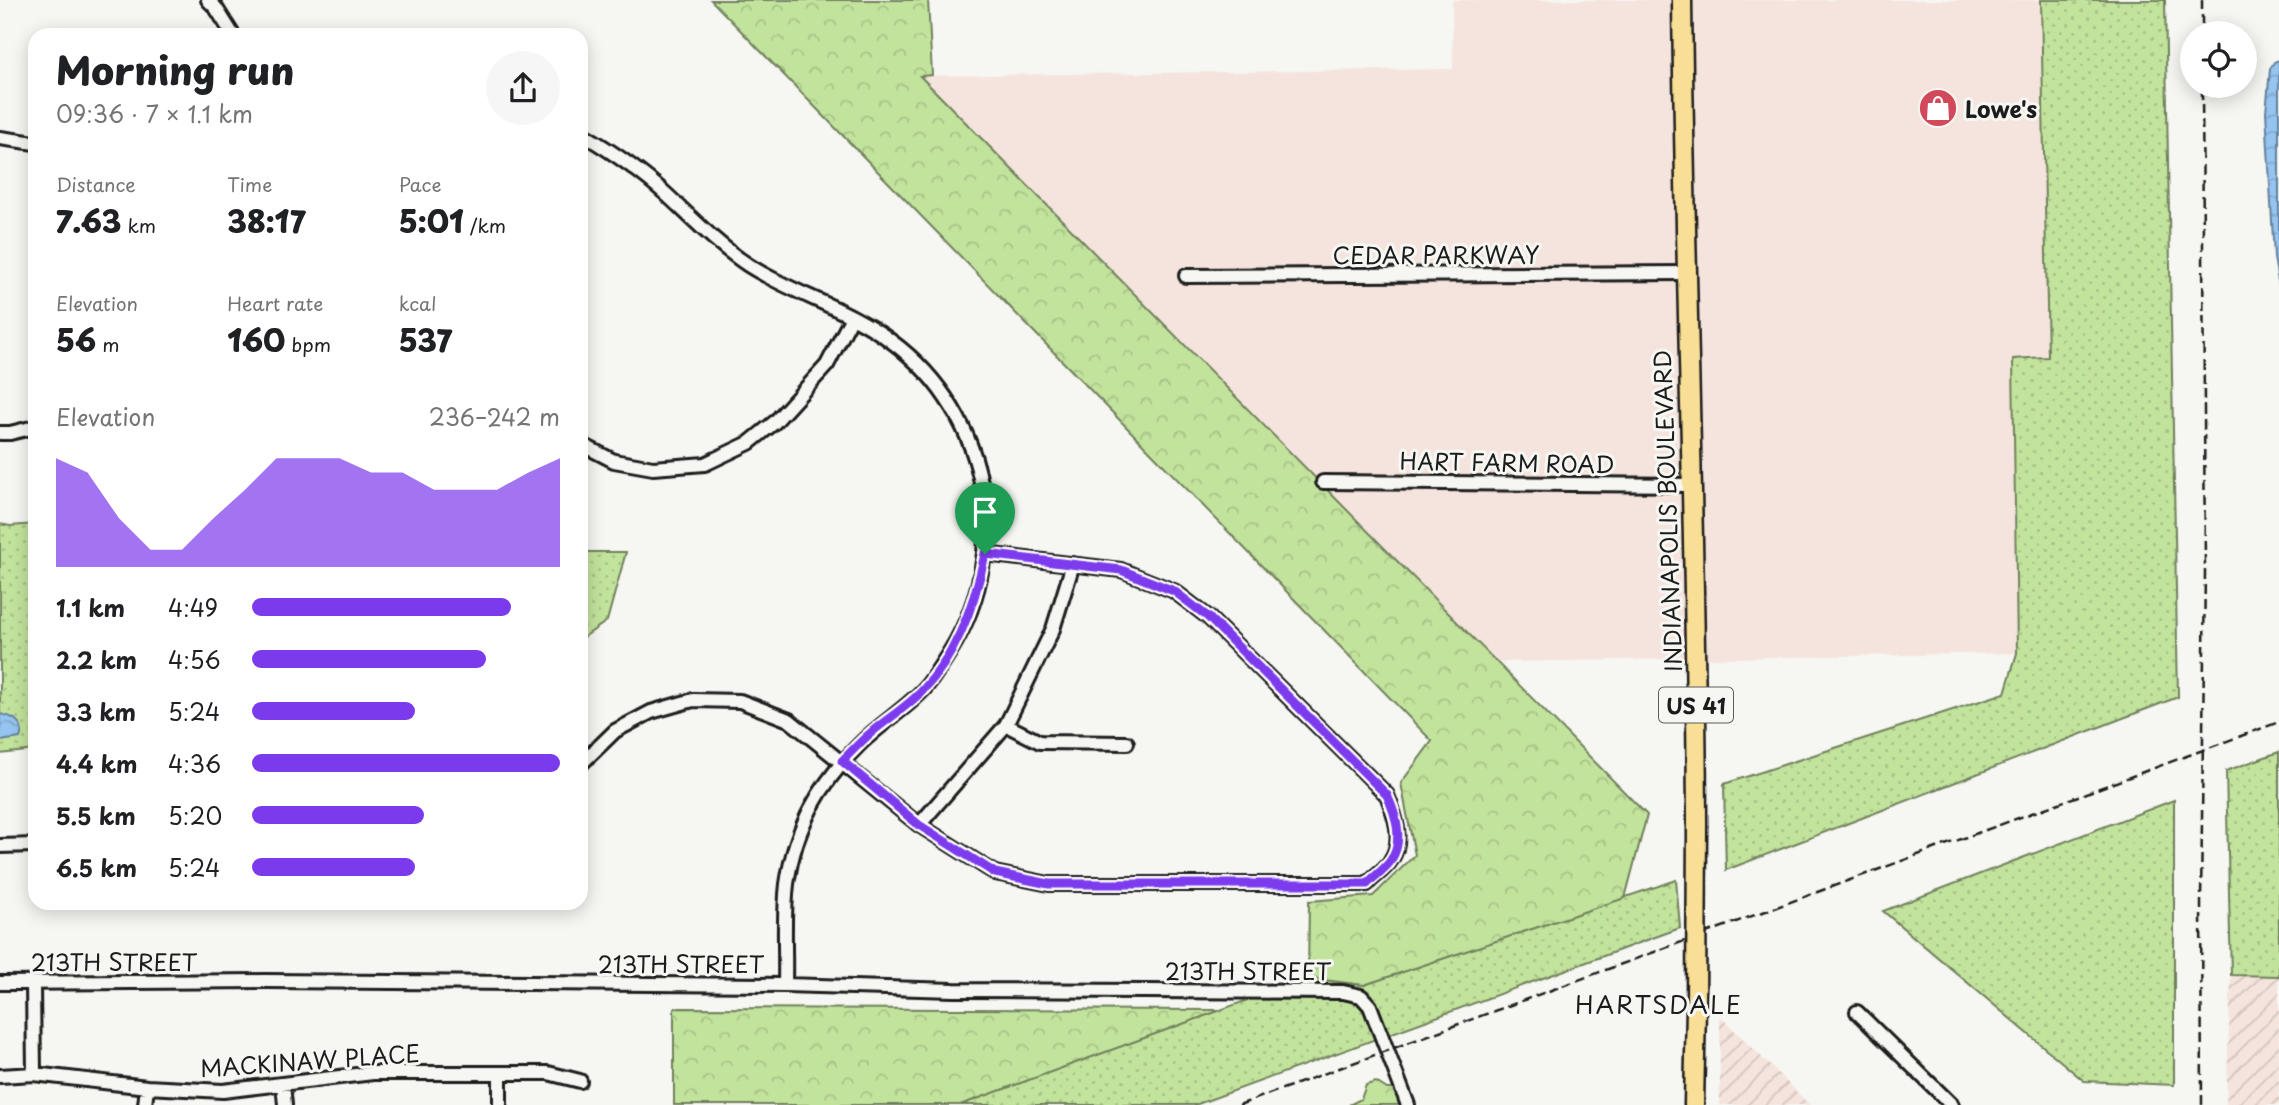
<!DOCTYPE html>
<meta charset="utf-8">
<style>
:root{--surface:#fff;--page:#f6f6f6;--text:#202124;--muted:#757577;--accent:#7c3aed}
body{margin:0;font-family:"Playpen Sans",sans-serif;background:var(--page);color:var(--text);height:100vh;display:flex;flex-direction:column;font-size:26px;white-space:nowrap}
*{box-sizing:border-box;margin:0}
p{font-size:23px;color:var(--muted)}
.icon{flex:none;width:38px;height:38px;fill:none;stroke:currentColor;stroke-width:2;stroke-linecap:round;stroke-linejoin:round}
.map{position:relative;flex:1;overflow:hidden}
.drawer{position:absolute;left:28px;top:28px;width:560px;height:882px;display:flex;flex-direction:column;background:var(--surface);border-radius:21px;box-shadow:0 4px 18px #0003}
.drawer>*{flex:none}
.buttons{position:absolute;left:2180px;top:21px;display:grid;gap:14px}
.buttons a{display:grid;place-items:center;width:77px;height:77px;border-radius:50%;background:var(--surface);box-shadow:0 4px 18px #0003;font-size:35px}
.pin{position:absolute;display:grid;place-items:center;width:60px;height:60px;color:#fff;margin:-72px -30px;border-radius:50% 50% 50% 0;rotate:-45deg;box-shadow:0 0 7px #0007}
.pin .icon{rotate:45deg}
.round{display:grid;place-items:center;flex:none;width:74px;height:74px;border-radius:37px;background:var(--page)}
.overview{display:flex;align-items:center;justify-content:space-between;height:119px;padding:0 28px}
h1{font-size:38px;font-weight:800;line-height:52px}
.figures{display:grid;grid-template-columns:repeat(3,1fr);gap:10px;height:119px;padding:7px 28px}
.figures div{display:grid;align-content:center}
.figures b{font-size:30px;font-weight:800}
.figures small{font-size:19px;font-weight:400}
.figures p{font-size:19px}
.chart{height:196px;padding:14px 28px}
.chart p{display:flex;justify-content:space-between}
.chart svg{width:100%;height:126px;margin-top:7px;fill:var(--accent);opacity:.7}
ul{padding:0 28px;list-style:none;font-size:23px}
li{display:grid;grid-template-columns:112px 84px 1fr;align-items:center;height:52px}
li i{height:18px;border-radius:9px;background:var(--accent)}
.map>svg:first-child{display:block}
.built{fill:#f5e4dd}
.industrial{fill:url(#industrial-furrows)}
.grass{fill:url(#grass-dots);stroke:#6f805c;stroke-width:2}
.forest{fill:url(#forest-crowns);stroke:#6f805c;stroke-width:2}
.water{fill:url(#water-waves);stroke:#65819b;stroke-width:2}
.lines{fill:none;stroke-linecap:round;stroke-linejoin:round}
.minor-casing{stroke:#1c1c1c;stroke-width:18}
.highway-casing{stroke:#1c1c1c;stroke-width:23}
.minor{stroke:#f6f6f2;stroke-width:12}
.highway{stroke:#f9df96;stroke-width:18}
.rail{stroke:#1c1c1c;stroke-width:2.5;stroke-dasharray:10 5;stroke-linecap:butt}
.highway-bridge-casing{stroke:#1c1c1c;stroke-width:23;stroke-linecap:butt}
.highway-bridge{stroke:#f9df96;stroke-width:18}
.route-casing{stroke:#fff;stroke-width:14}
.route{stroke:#7c3aed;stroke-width:9}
.labels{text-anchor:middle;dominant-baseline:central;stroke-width:6;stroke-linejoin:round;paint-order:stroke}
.shield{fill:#f6f6f2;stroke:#5d5d5c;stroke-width:2}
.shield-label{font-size:21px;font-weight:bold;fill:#1c1c1c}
.poi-label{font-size:23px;font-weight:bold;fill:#1c1c1c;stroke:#f6f6f2;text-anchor:start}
.street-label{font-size:23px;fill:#1c1c1c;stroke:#f6f6f2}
.neighbourhood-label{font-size:24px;letter-spacing:2px;fill:#1c1c1c;stroke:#f6f6f2}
</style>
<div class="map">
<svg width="2279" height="1105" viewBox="0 0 2279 1105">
<defs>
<pattern id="industrial-furrows" width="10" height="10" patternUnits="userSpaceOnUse" patternTransform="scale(1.75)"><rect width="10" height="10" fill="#f5e4dd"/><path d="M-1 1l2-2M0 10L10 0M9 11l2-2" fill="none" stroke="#d1c3bd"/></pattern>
<pattern id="grass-dots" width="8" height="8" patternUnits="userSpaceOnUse" patternTransform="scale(1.75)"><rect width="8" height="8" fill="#c2e39c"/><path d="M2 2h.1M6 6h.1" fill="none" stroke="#a6c286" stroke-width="1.8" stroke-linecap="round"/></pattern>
<pattern id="forest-crowns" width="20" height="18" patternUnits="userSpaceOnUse" patternTransform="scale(1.75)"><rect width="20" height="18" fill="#c2e39c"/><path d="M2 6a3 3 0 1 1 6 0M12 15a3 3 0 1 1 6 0" fill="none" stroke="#a6c286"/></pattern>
<pattern id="water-waves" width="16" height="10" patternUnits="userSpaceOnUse" patternTransform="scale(1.75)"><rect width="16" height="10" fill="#95c4f0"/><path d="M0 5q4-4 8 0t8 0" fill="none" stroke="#80a8cd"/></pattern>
</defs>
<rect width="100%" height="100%" fill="#f6f6f2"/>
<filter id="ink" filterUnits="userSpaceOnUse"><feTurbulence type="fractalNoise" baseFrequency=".0143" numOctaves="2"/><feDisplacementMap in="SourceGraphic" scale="14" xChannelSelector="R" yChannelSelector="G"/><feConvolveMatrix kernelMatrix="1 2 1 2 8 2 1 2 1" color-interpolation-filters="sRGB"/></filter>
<g filter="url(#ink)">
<!-- built -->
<path class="built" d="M1452 0H2041L2048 358 2013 360 2017 653 1495 662 919 76 1453 69Z"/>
<!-- industrial -->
<path class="industrial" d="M2231 975 2279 976V1105H2226Z
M1720 1016 1810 1105H1720Z"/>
<!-- grass -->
<path class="grass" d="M2041 0H2165L2178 697 1726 870 1724 784 2005 693 2017 653 2013 359 2048 357Z
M0 524 10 526 35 524V750L0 754Z
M581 552H626L607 621 581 639Z
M2279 752V976L2231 975 2226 771Z
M2174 800V1085L2084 1081 1883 911Z
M1676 880 1680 928 1195 1105H960L1308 978 1364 985Z"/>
<!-- forest -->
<path class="forest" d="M711 0H928L932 75 920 76 1647 815 1625 898 1364 985 1308 978 1309 901 1373 896 1415 855 1401 783 1432 741Z
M674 1008 1221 1010 960 1105H674Z
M1376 1082 1387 1089H1395L1399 1105H1349L1361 1099 1366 1085Z"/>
<!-- water -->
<path class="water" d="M2279 60V286L2274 258 2266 112 2270 69 2274 62Z
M0 714C13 716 26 723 20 738L0 741Z"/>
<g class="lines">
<!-- minor casing -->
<g class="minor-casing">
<path id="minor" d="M208 0 216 8 233 35
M581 133C611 151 641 171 667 195 693 219 718 245 748 265 793 294 848 308 891 341 993 416 1015 557 944 661 938 670 932 680 925 688 906 709 881 723 861 743 820 783 795 827 787 884 783 917 786 951 785 985
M0 138 35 143
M1186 276 1686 273
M0 433H10L35 427
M581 444 614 461 653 468 705 464 749 443 775 422 827 365 852 317
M1323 482 1691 485
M1006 725 1040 742 1127 743
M581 764 615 731 651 712 693 700 740 701 789 720 919 825 995 873 1049 884H1367C1374 876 1386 869 1391 860 1404 840 1395 815 1387 795L1208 617 1174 591 1121 570 985 554
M919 825 1006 725 1053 629 1073 564
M0 846 35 845
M0 983 265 981 785 985 954 990 1343 992 1361 996 1370 1006 1408 1105
M33 983 34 1074
M1857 1012 1952 1105
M0 1076 34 1074 147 1087 223 1091 373 1073H548L580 1081
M283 1084 285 1105
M145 1105 147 1087
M500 1105V1074"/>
</g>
<!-- highway casing -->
<g class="highway-casing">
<path id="highway" d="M1682 0C1685 275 1696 550 1697 825
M1694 1105 1696 1007"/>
</g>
<!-- minor -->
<use href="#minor" class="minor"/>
<!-- highway -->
<use href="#highway" class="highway"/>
<!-- rail -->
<path class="rail" d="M2202 0V33
M1239 1105 2279 722
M2202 1105 2201 901 2205 571 2202 86"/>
<!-- highway-bridge casing -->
<g class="highway-bridge-casing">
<path id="highway-bridge" d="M1696 1007 1697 825"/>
</g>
<!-- highway-bridge -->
<use href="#highway-bridge" class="highway-bridge"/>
</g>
</g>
<g class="lines" filter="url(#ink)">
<!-- route casing -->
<g class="route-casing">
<path id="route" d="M985 554 1121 570 1174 591 1208 617 1387 795C1396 815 1404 840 1391 860 1386 869 1374 876 1367 884H1049L995 873 919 825 842 761C852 751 862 740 873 731 890 717 908 706 923 690 958 653 975 603 985 554Z"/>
</g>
<!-- route -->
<use href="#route" class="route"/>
</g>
<!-- icons -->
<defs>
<g id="shop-disc" transform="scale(2.0125)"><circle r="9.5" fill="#d1495b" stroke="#f6f6f2"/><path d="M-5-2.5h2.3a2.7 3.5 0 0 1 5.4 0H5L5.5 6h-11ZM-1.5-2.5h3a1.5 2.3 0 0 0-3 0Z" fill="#fff"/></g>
</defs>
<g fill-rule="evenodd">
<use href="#shop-disc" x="1938" y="108"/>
</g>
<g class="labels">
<!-- shield labels -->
<rect class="shield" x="1659" y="687.5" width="74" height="35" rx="5"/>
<g class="shield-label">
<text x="1696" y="705">US 41</text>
</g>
<!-- poi labels -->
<g class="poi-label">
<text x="1965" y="108">Lowe's</text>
</g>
<!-- street labels -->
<g class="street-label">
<text x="1436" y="254">CEDAR PARKWAY</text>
<text transform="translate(1507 462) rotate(1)">HART FARM ROAD</text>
<text transform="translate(1667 511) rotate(-92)">INDIANAPOLIS BOULEVARD</text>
<text x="114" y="961">213TH STREET</text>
<text x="681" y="963">213TH STREET</text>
<text x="1248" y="970">213TH STREET</text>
<text transform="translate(310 1060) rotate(-4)">MACKINAW PLACE</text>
</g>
<!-- neighbourhood labels -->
<g class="neighbourhood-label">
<text x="1659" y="1004">HARTSDALE</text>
</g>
</g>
</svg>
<div class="buttons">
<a><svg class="icon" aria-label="locate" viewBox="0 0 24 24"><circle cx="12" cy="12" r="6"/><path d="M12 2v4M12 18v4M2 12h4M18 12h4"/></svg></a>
</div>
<div class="pin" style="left:985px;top:554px;background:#1e9e55"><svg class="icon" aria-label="arrive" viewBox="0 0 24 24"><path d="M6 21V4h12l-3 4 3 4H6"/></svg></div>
<section class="drawer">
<div class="overview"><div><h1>Morning run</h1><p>09:36 · 7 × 1.1 km</p></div><a class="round"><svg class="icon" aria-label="share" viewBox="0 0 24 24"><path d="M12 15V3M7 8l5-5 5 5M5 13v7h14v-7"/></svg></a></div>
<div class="figures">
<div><p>Distance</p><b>7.63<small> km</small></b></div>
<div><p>Time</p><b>38:17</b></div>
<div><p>Pace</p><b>5:01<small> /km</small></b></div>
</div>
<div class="figures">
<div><p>Elevation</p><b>56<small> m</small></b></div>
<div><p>Heart rate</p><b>160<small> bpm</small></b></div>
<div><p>kcal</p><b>537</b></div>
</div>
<div class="chart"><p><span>Elevation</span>236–242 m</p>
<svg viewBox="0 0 160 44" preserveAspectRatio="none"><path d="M0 44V6L10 11L20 27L30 38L40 38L50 27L60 17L70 6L80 6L90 6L100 11L110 11L120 17L130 17L140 17L150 11L160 6V44z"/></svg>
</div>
<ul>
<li><b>1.1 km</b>4:49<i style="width:84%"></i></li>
<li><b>2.2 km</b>4:56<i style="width:76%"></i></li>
<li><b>3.3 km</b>5:24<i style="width:53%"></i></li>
<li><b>4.4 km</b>4:36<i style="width:100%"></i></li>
<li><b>5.5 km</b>5:20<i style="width:56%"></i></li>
<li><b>6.5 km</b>5:24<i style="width:53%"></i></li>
</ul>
</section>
</div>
